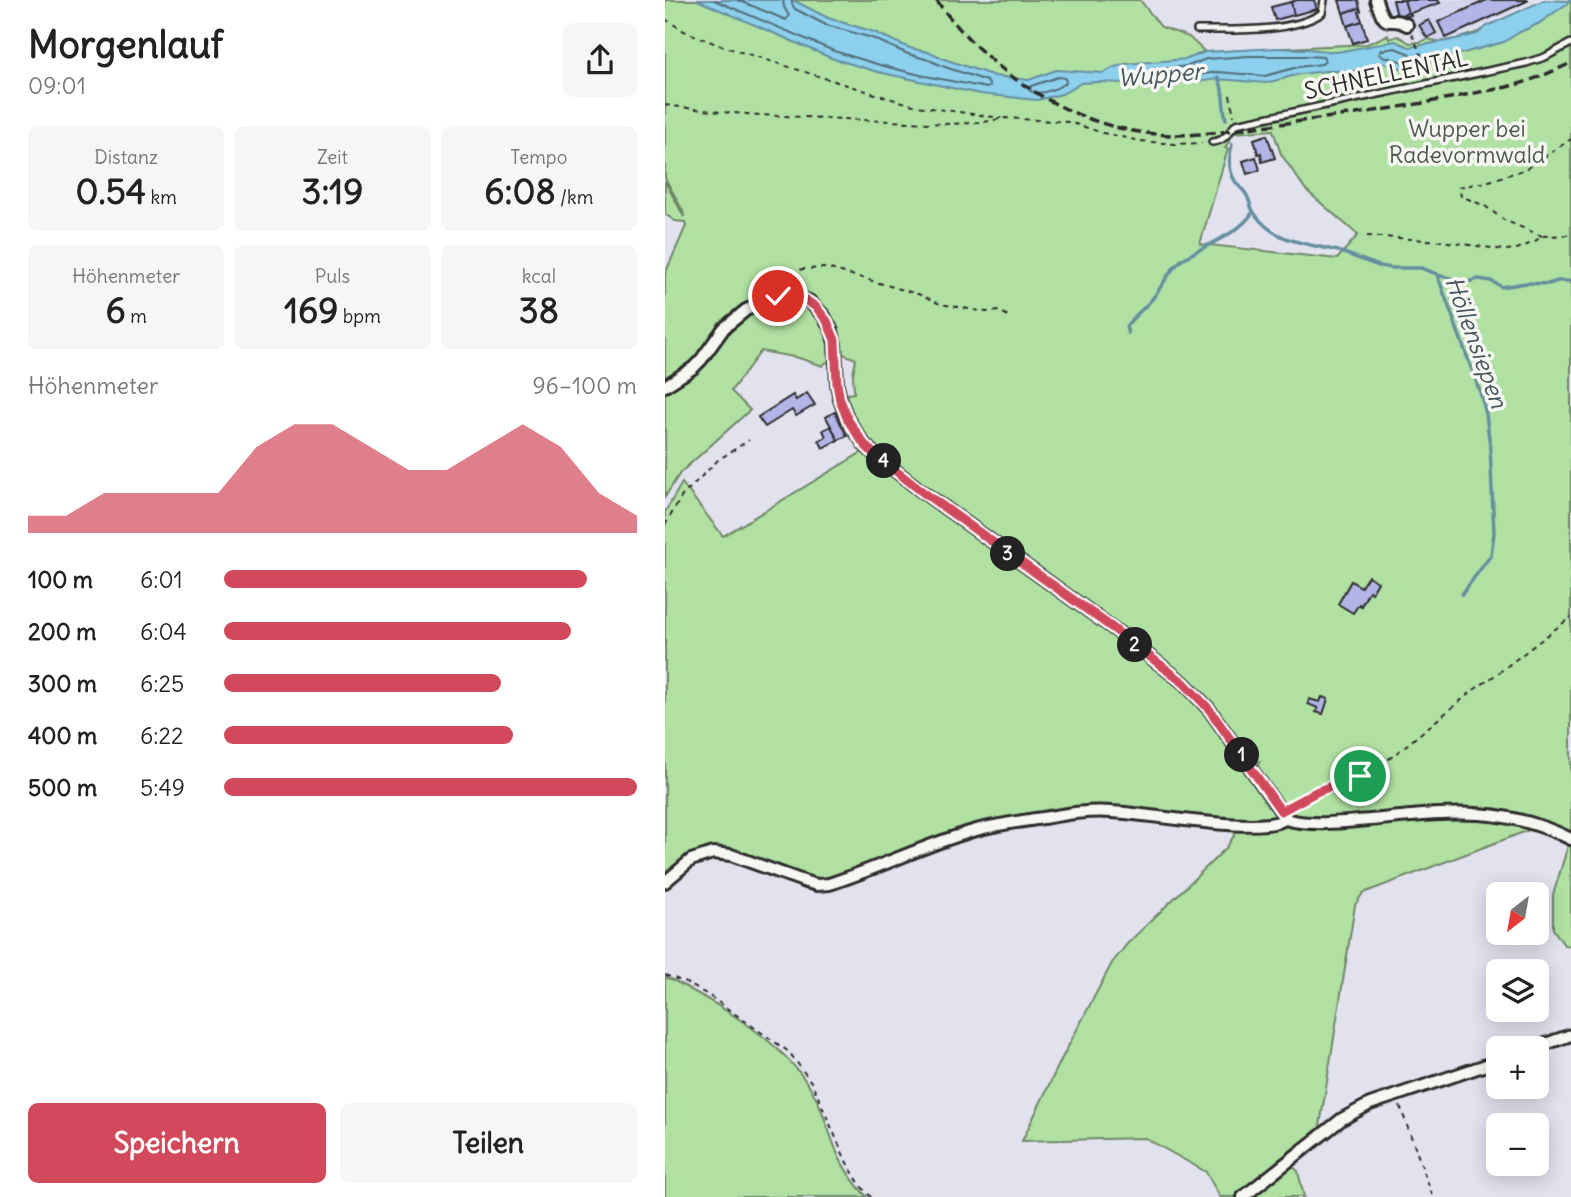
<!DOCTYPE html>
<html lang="de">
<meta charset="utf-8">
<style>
:root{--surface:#fff;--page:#f6f6f6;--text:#222;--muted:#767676;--accent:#d1495b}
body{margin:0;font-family:Delius,sans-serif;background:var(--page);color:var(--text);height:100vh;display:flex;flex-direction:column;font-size:26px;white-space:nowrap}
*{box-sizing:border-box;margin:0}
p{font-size:23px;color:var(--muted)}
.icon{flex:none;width:38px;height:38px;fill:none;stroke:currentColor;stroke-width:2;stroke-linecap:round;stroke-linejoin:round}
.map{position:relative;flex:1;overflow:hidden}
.details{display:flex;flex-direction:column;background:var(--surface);width:665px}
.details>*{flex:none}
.needle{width:46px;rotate:211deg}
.fabs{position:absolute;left:821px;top:882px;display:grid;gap:14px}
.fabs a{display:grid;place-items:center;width:63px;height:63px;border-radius:10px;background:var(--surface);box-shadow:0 4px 18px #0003;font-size:35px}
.pin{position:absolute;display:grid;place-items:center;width:60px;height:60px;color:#fff;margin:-30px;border:4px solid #fff;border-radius:50%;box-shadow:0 2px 7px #0007}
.km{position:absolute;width:35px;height:35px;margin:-18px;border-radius:50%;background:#222;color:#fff;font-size:19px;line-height:35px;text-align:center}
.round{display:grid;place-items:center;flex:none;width:74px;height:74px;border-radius:10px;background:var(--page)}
.overview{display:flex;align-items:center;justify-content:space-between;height:119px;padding:0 28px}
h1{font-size:38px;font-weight:800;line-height:52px}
.metrics{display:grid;grid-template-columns:repeat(3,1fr);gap:10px;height:119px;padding:7px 28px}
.metrics div{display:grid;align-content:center;border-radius:10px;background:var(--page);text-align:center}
.metrics b{font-size:35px;font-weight:800}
.metrics small{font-size:19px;font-weight:400}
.metrics p{font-size:19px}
.chart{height:196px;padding:14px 28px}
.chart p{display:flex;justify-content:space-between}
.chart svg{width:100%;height:126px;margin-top:7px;fill:var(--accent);opacity:.7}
.button{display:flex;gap:14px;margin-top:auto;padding:14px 28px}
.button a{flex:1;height:80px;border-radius:10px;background:var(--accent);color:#fff;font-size:28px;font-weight:800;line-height:80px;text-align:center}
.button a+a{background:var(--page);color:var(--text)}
ul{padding:0 28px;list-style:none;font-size:23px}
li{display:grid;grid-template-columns:112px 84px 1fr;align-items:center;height:52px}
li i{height:18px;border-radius:9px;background:var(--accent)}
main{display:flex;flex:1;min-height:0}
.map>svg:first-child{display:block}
.built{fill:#d4d4ed}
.green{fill:#b0e1a2;stroke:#6e8666;stroke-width:2;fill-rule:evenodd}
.water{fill:#8cd0ed;stroke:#658e9f;stroke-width:2}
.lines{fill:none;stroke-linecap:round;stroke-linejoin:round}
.shore{stroke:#526d79;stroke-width:2}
.stream{stroke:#658e9f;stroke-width:3.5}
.building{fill:#b3b5e7;stroke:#2b2b2b;stroke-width:2}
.service-casing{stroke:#2b2b2b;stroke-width:10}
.minor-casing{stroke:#2b2b2b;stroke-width:16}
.path{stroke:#2b2b2b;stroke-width:2;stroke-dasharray:5 5;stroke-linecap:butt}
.service{stroke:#f6f6f2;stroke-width:5}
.minor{stroke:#f6f6f2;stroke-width:10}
.rail{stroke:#2b2b2b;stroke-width:3.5;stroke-dasharray:10 5;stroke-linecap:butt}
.route-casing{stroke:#fff;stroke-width:14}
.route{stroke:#d1495b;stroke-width:9}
.labels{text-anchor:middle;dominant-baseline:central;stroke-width:7;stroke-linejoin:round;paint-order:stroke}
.street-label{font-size:23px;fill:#2b2b2b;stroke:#f6f6f2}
.park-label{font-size:23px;fill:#4c5849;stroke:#f6f6f2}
.water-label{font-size:24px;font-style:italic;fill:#43545c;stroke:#f6f6f2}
</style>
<main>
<section class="details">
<div class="overview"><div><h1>Morgenlauf</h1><p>09:01</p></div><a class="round"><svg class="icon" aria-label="share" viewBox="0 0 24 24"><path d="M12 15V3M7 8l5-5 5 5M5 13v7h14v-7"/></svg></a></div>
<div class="metrics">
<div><p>Distanz</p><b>0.54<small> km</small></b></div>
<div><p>Zeit</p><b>3:19</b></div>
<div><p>Tempo</p><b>6:08<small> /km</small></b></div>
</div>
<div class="metrics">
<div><p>Höhenmeter</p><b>6<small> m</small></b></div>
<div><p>Puls</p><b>169<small> bpm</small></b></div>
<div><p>kcal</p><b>38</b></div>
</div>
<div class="chart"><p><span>Höhenmeter</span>96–100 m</p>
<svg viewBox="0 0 160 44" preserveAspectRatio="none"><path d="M0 44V38L10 38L20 30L30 30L40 30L50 30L60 14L70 6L80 6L90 14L100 22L110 22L120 14L130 6L140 14L150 30L160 38V44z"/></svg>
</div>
<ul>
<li><b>100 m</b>6:01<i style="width:88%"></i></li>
<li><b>200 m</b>6:04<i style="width:84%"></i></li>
<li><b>300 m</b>6:25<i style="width:67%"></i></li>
<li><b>400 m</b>6:22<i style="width:70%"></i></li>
<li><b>500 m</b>5:49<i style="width:100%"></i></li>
</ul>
<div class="button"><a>Speichern</a><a>Teilen</a></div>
</section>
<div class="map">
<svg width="906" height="1197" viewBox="0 0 906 1197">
<rect width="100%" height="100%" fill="#e2e2ef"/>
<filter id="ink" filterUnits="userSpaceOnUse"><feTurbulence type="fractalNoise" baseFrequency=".0143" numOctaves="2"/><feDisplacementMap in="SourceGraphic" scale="14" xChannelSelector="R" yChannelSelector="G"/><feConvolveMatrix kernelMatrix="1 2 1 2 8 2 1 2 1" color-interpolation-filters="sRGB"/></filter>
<g filter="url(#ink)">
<!-- built -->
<path class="built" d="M717 0H868L828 20 782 40H758L746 20 723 18Z"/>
<!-- green -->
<path class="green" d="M0 0H475L496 27 524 37 539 51 530 56 563 51 702 44 723 35 724 39 733 36 745 43 755 42 763 39 775 42 796 38 906 0V832L889 825 831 808 768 807 670 817 577 822 568 818V823L487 813 358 819 162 883 52 849 0 879V512L17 483 58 536 199 451 447 632 530 698 588 778 595 760 590 769C571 737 551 705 522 680L258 486 213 451 192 424 185 411 181 394 189 393 188 374 191 359 176 353 171 360 160 363 158 366 134 358 96 351 66 391 85 410 15 473 0 497V388L34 358 0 383V274L21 226 20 222 10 221 0 214V181L19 217 18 211 0 178ZM608 130 616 154 641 190 693 235 672 259 535 244 563 149 560 148 569 133Z
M796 813 872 827 698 893 690 905 654 1132 569 1197H555L541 1172 480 1138 357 1141 397 1058 447 963 463 943 561 848 570 834V827Z
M906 836V946L899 945 888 929V895Z
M0 978 6 979C60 1008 126 1045 153 1102 161 1120 166 1139 174 1157 181 1172 191 1185 202 1197H0Z
M627 1166 633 1171 639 1197H587Z"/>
<!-- water -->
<path class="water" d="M32 0H128L163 18 209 32 245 48 267 53 282 60 330 76 364 80 391 70 439 73 447 68 460 64 522 59 540 52 611 48 642 49 672 52 730 41 744 47 782 41 812 34 822 26 879 0 906 1 873 24 855 32 839 42 739 69 717 63 689 71H661L635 74 601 83 553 79 532 82 461 83 431 82 416 83 397 94 372 100 315 94 213 72 166 58Z"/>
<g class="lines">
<!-- shore -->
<path class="shore" d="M49 0 169 51 215 65 255 75 322 88 325 86 322 81 280 67 264 60 243 54 207 38 161 25 130 9 127 4V0
M73 0 121 20 124 16 119 7 118 0
M730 48 745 54 746 59 739 62 717 56 714 54 717 50Z
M584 56H642L658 57 660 61 657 64 633 67 600 76 553 72 531 75 500 76 496 73 498 69 523 66 541 59Z
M393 77 400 78 401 83C391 89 376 96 365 91L366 86Z"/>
<!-- stream -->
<path class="stream" d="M553 77C560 89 557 105 561 119
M567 144C564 156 563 170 570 181 573 186 578 189 581 194 585 200 585 208 590 214 610 243 642 243 673 251
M676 252 714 266 727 268H756L772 274 815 392 821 414 825 446 829 533 826 555 797 594
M772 275 802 282 814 279 826 281 837 287 861 283 883 284 893 281H906
M463 333 461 327C468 316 479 309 487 299 498 286 506 266 521 257 543 244 574 234 588 212"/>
</g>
<!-- building -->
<path class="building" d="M632 0H649L652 9 629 15 626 2Z
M674 0H693L695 8 678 13Z
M728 0H739L743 13 732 16Z
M739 0H773L775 3 745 13 746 15 740 17 739 14 743 13Z
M822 0H864L781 38 773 22Z
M626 2 629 15 610 20 606 7Z
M695 8 696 11 694 12 697 21 682 26 678 13Z
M764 20 771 33 762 38 754 25Z
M697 21 702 39 688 43 682 26Z
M602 135 610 158 597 162 596 153 593 154 589 139Z
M591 157 595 170 582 174 578 161Z
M142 393 150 405 131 416 127 410 100 427 93 417 128 395 131 400Z
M170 412 182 436 173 440 161 417Z
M166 426 173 440 158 448 154 440 161 437 158 430Z
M703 576 713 582 707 593 704 591 696 606 694 604 688 613 673 604 686 581 696 587Z
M657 697 663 699 658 714 651 712 653 708 643 704 644 699 655 702Z"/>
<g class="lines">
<!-- service casing -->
<g class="service-casing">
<path id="service" d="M532 30C568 30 627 33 657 13L659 0
M547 142C559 142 564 132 571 124L861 63 880 57 906 43"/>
</g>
<!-- minor casing -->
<g class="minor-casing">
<path id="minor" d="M711 0C722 35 724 13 742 25
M0 386 28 368 36 360 59 328 81 310 113 296 127 295 144 301 159 316 167 331 170 344 172 384 175 400 183 420 199 444 208 453 255 490 449 629 519 683 544 709 619 816 624 820C648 826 680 822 705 820 779 813 836 804 906 839
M0 882 26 860 48 853 66 855 141 882 152 885 164 884C215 868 265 842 315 829 336 824 357 821 378 818 401 814 424 810 447 812 480 813 601 836 621 818
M869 1048 906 1035
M578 1197 677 1119 705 1104 833 1061"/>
</g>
<!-- path -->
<path class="path" d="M0 19 19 31 54 45 220 97 252 106 336 118
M747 34 764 74
M565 95 569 116
M0 105 55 112 96 115 285 124 319 122 340 118 404 122 438 133 475 141 510 144 537 143
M702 236 777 241 840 250 852 249 869 242 877 236 906 235
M877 236 839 220 820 206 796 196 794 187 821 182 861 169 906 139
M114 284 115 275 138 269 162 268 256 295 275 304 321 312 334 311 343 316
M0 525 17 496 53 460 84 440
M625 807 653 791 685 780 707 770 728 756 810 689 832 674 906 617
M0 975 20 982 43 995 124 1052 147 1083 182 1163 196 1186 206 1197
M735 1106 768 1197"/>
<!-- service -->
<use href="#service" class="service"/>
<!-- minor -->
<use href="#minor" class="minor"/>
<!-- rail -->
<path class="rail" d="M271 0C327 76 416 135 512 135 538 135 565 131 591 127 624 123 657 118 691 114 729 108 767 102 805 94 817 91 830 90 842 87 864 82 885 73 906 63"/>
</g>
</g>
<g class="lines" filter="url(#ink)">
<!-- route casing -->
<g class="route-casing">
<path id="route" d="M113 296 127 295 139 299 151 307 162 321 170 340 172 384 175 400 183 420 199 444 208 453 255 490 449 629 519 683 544 709 616 811 653 791 695 776"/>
</g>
<!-- route -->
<use href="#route" class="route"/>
</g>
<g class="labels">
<!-- street labels -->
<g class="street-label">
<text transform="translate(721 74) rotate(-12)">SCHNELLENTAL</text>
</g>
<!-- park labels -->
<g class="park-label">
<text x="802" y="128">Wupper bei<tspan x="802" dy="26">Radevormwald</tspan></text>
</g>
<!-- water labels -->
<g class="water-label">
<text transform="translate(495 74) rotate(-5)">Wupper</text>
<text transform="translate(812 342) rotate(70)">Höllensiepen</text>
</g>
</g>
</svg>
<div class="fabs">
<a><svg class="needle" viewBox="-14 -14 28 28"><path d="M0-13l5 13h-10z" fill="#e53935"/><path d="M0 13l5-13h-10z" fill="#767676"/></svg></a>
<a><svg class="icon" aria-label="layers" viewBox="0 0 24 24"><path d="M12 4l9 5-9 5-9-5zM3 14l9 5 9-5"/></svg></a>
<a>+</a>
<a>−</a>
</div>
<div class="pin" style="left:695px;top:776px;background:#1e9e55"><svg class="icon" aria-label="arrive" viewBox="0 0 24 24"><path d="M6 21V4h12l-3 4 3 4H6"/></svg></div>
<div class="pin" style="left:113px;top:296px;background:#d93025"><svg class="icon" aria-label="check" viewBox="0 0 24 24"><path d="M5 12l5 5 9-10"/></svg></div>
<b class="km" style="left:577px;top:755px">1</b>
<b class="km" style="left:470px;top:645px">2</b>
<b class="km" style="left:343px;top:554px">3</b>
<b class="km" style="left:219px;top:461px">4</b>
</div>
</main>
